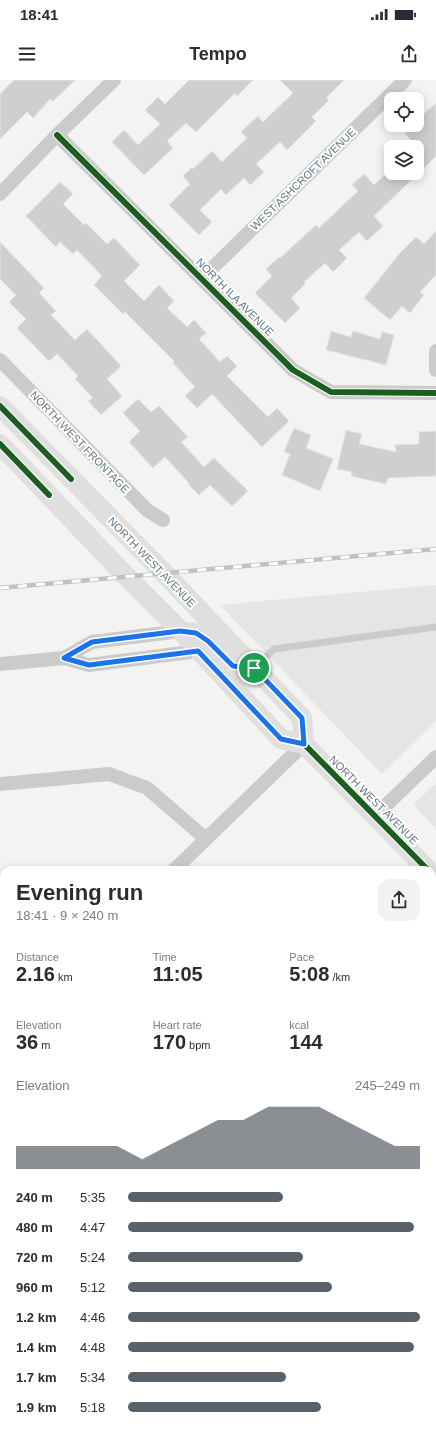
<!DOCTYPE html>
<meta charset="utf-8">
<style>
:root{--surface:#fff;--page:#f2f2f3;--text:#2b2b33;--muted:#7c7c81;--accent:#5b6168}
body{margin:0;font-family:Helvetica,sans-serif;background:var(--page);color:var(--text);height:100vh;display:flex;flex-direction:column;font-size:15px;white-space:nowrap}
*{box-sizing:border-box;margin:0}
p{font-size:13px;color:var(--muted)}
.icon{flex:none;width:22px;height:22px;fill:none;stroke:currentColor;stroke-width:2;stroke-linecap:round;stroke-linejoin:round}
.map{position:relative;flex:1;overflow:hidden}
.sheet{position:absolute;left:0px;top:786px;width:436px;height:564px;display:flex;flex-direction:column;background:var(--surface);border-radius:12px 12px 0 0;box-shadow:0 2px 10px #0003}
.sheet>*{flex:none}
.fabs{position:absolute;left:384px;top:12px;display:grid;gap:8px}
.fabs a{display:grid;place-items:center;width:40px;height:40px;border-radius:8px;background:var(--surface);box-shadow:0 2px 10px #0003;font-size:20px}
.pin{position:absolute;display:grid;place-items:center;width:34px;height:34px;color:#fff;margin:-17px;border:2px solid #fff;border-radius:50%;box-shadow:0 1px 4px #0007}
.round{display:grid;place-items:center;flex:none;width:42px;height:42px;border-radius:12px;background:var(--page)}
.overview{display:flex;align-items:center;justify-content:space-between;height:68px;padding:0 16px}
h1{font-size:22px;font-weight:700;line-height:30px}
.stats{display:grid;grid-template-columns:repeat(3,1fr);gap:6px;height:68px;padding:4px 16px}
.stats div{display:grid;align-content:center}
.stats b{font-size:20px;font-weight:700}
.stats small{font-size:11px;font-weight:400}
.stats p{font-size:11px}
.chart{height:112px;padding:8px 16px}
.chart p{display:flex;justify-content:space-between}
.chart svg{width:100%;height:72px;margin-top:4px;fill:var(--accent);opacity:.7}
ul{padding:0 16px;list-style:none;font-size:13px}
li{display:grid;grid-template-columns:64px 48px 1fr;align-items:center;height:30px}
li i{height:10px;border-radius:5px;background:var(--accent)}
.status{display:flex;justify-content:space-between;align-items:center;height:28px;padding:0 20px;background:var(--surface);direction:ltr}
.status svg{height:11px;fill:currentColor}
header{display:flex;justify-content:space-between;align-items:center;height:52px;padding:0 16px;background:var(--surface);font-size:18px;font-weight:700}
.map>svg:first-child{display:block}
.built{fill:#e4e5e4}
.building{fill:#cecfcf;stroke:#e3e2e1}
.lines{fill:none;stroke-linecap:round;stroke-linejoin:round}
.lane{stroke:#cacccc;stroke-width:7}
.street{stroke:#cacccc;stroke-width:14}
.secondary{stroke:#dfdfe0;stroke-width:20}
.rail-casing{stroke:#bfc2c2;stroke-width:4.5}
.rail{stroke:#fff;stroke-width:3;stroke-dasharray:9;stroke-linecap:butt}
.cycleway-casing{stroke:#fff;stroke-width:8}
.cycleway{stroke:#1b5e20;stroke-width:6}
.route-casing{stroke:#fff;stroke-width:8}
.route{stroke:#1a73e8;stroke-width:5}
.labels{text-anchor:middle;dominant-baseline:central;stroke-width:4;stroke-linejoin:round;paint-order:stroke}
.street-label{font-size:11px;fill:#627682;stroke:#fff}
</style>
<div class="status"><b>18:41</b><svg viewBox="0 0 49 12"><path d="M0 12V9h3v3zM5 12V6h3v6zM10 12V3h3v9zM15 12V0h3v12zM26 1h20v11H26zM47 4h2v5h-2z"/></svg></div>
<header><svg class="icon" aria-label="menu" viewBox="0 0 24 24"><path d="M4 6h16M4 12h16M4 18h16"/></svg>Tempo<svg class="icon" aria-label="share" viewBox="0 0 24 24"><path d="M12 15V3M7 8l5-5 5 5M5 13v7h14v-7"/></svg></header>
<div class="map">
<svg width="436" height="1350" viewBox="0 0 436 1350">
<rect width="100%" height="100%" fill="#f4f3f1"/>
<!-- built -->
<path class="built" d="M436 505V641L384 692 381 693 220 525Z
M436 703V749L415 727 414 724Z"/>
<!-- building -->
<path class="building" d="M14 0H75L53 21 50 19 33 38 27 32 0 59V14Z
M189 0H253L237 16 235 13 196 52 186 43 167 61 173 68 144 95 112 62 124 50 138 65 160 44 145 30 158 17 165 24Z
M280 0H344L326 18 329 20 312 37 316 41 287 70 280 62 256 84 264 92 250 105 244 98 226 115 221 109 200 130 212 142 199 155 169 125 190 104 183 96 191 88 193 89 212 71 222 82 247 58 241 52 258 36 263 42 293 13Z
M436 23V76L374 136 383 146 367 161 359 152 339 170 347 178 333 192 325 183 304 202 305 204 291 218 300 228 285 243 255 213 272 196 266 189 279 177 280 178 316 145 319 148 358 111 352 105 364 94 374 105 387 93H417V66L405 54 414 45H417V42L419 38Z
M60 102 73 114 63 124 84 145 86 143 107 164 114 158 140 185 124 201 144 221 159 205 174 221 167 228 187 247 194 240 206 253 199 259 220 282 227 276 237 286 227 296 268 337 277 328 289 341 262 367 212 314 197 328 185 316 195 307 173 283 174 281 125 232 123 234 94 205 102 196 77 170 73 174 60 162 56 167 26 136Z
M436 151V195L420 212 424 215 410 233 402 226 390 240 364 218 400 173 416 157 424 164Z
M0 162 44 208 39 213 56 231 51 235 75 260 87 249 121 286 107 299 122 316 101 335 88 321 93 318 75 299 78 296 57 274 49 281 17 248 26 239 9 222 16 215 0 199Z
M331 251 351 257 353 251 380 259 382 252 394 255 386 285 326 270Z
M138 319 151 332 159 326 188 357 181 362 204 387 214 378 248 411 232 426 210 405 199 415 188 404 189 403 165 377 153 388 129 362 140 351 123 333Z
M294 348 311 355 306 368 333 379 320 411 282 395 290 374 284 372Z
M346 350 362 354 359 364 396 372 395 365 419 364V352L436 351V396L388 398 386 404 351 396 352 392 337 389Z"/>
<g class="lines">
<!-- lane -->
<path class="lane" d="M256 587 274 569 436 547"/>
<!-- street -->
<path class="street" d="M57 55 293 290 331 312 436 313
M0 114 57 55 114 0
M202 198 405 0
M436 271V290
M0 280 147 430 163 440
M64 578 92 562 181 551
M0 584 64 578 89 585 198 571
M0 704 109 694 147 708 206 759
M375 736 436 677
M174 790 304 664
M432 828 436 824
M0 963 4 959
M432 1116 436 1112
M0 1250 4 1246
M296 1346 300 1350
M193 1350 198 1346"/>
<!-- secondary -->
<path class="secondary" d="M0 326 164 493 302 638 304 664
M0 364 126 496 181 551 281 659 304 664 428 790
M185 552 196 553 208 561 233 586 240 587"/>
<!-- rail casing -->
<g class="rail-casing">
<path id="rail" d="M0 508 436 469"/>
</g>
<!-- rail -->
<use href="#rail" class="rail"/>
<!-- cycleway casing -->
<g class="cycleway-casing">
<path id="cycleway" d="M57 55 293 290 331 312 436 313
M0 326 71 399
M0 364 49 415
M254 588 302 638 304 664
M245 621 281 659 304 664 428 790"/>
</g>
<!-- cycleway -->
<use href="#cycleway" class="cycleway"/>
</g>
<g class="lines">
<!-- route casing -->
<g class="route-casing">
<path id="route" d="M180 551 196 553 208 561 233 586 254 588 302 638 304 664 281 659 198 571 89 585 64 578 92 562Z"/>
</g>
<!-- route -->
<use href="#route" class="route"/>
</g>
<g class="labels">
<!-- street labels -->
<g class="street-label">
<text transform="translate(303 99) rotate(-44)">WEST ASHCROFT AVENUE</text>
<text transform="translate(235 217) rotate(45)">NORTH ILA AVENUE</text>
<text transform="translate(80 362) rotate(46)">NORTH WEST FRONTAGE</text>
<text transform="translate(152 482) rotate(46)">NORTH WEST AVENUE</text>
<text transform="translate(374 720) rotate(45)">NORTH WEST AVENUE</text>
</g>
</g>
</svg>
<div class="fabs">
<a><svg class="icon" aria-label="locate" viewBox="0 0 24 24"><circle cx="12" cy="12" r="6"/><path d="M12 2v4M12 18v4M2 12h4M18 12h4"/></svg></a>
<a><svg class="icon" aria-label="layers" viewBox="0 0 24 24"><path d="M12 4l9 5-9 5-9-5zM3 14l9 5 9-5"/></svg></a>
</div>
<div class="pin" style="left:254px;top:588px;background:#1e9e55"><svg class="icon" aria-label="arrive" viewBox="0 0 24 24"><path d="M6 21V4h12l-3 4 3 4H6"/></svg></div>
<section class="sheet">
<div class="overview"><div><h1>Evening run</h1><p>18:41 · 9 × 240 m</p></div><a class="round"><svg class="icon" aria-label="share" viewBox="0 0 24 24"><path d="M12 15V3M7 8l5-5 5 5M5 13v7h14v-7"/></svg></a></div>
<div class="stats">
<div><p>Distance</p><b>2.16<small> km</small></b></div>
<div><p>Time</p><b>11:05</b></div>
<div><p>Pace</p><b>5:08<small> /km</small></b></div>
</div>
<div class="stats">
<div><p>Elevation</p><b>36<small> m</small></b></div>
<div><p>Heart rate</p><b>170<small> bpm</small></b></div>
<div><p>kcal</p><b>144</b></div>
</div>
<div class="chart"><p><span>Elevation</span>245–249 m</p>
<svg viewBox="0 0 160 44" preserveAspectRatio="none"><path d="M0 44V30L10 30L20 30L30 30L40 30L50 38L60 30L70 22L80 14L90 14L100 6L110 6L120 6L130 14L140 22L150 30L160 30V44z"/></svg>
</div>
<ul>
<li><b>240 m</b>5:35<i style="width:53%"></i></li>
<li><b>480 m</b>4:47<i style="width:98%"></i></li>
<li><b>720 m</b>5:24<i style="width:60%"></i></li>
<li><b>960 m</b>5:12<i style="width:70%"></i></li>
<li><b>1.2 km</b>4:46<i style="width:100%"></i></li>
<li><b>1.4 km</b>4:48<i style="width:98%"></i></li>
<li><b>1.7 km</b>5:34<i style="width:54%"></i></li>
<li><b>1.9 km</b>5:18<i style="width:66%"></i></li>
</ul>
</section>
</div>
